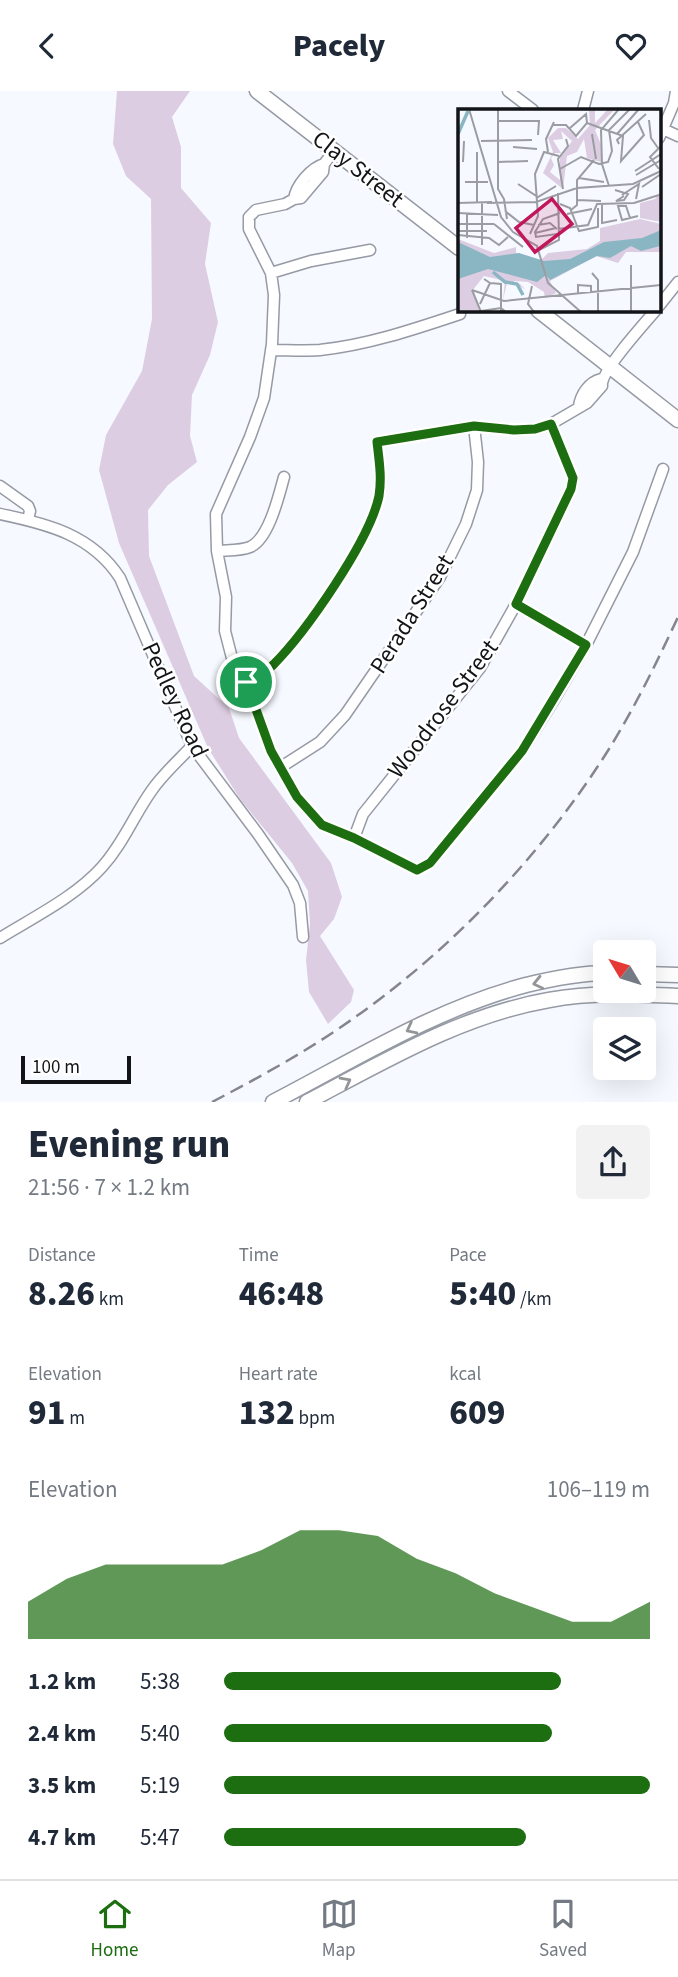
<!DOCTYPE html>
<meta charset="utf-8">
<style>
:root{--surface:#fff;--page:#f2f2f3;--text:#1f2937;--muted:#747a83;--line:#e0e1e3;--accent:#1d6d11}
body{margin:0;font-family:"Source Sans 3",sans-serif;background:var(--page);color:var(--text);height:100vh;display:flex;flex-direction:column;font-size:26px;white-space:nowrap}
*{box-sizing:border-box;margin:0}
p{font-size:23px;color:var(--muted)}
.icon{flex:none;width:38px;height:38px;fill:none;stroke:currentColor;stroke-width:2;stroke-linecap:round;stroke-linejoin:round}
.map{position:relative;height:1011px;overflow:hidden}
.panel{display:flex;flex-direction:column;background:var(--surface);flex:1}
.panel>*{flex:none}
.needle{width:46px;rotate:308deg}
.buttons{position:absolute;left:593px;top:849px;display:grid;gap:14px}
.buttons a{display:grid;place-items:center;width:63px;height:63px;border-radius:7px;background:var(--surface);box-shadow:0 7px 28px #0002;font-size:35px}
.scale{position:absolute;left:21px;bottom:18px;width:110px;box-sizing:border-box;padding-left:7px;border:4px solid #121417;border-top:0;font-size:19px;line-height:24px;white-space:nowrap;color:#121417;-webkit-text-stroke:5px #fff;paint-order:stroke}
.pin{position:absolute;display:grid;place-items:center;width:60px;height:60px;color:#fff;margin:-30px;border:4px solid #fff;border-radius:50%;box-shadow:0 2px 7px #0007}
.round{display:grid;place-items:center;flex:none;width:74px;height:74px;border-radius:7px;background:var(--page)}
.overview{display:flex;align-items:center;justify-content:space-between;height:119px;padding:0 28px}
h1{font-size:38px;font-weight:800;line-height:52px}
.metrics{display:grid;grid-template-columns:repeat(3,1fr);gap:10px;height:119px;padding:7px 28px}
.metrics div{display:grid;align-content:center}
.metrics b{font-size:35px;font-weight:800}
.metrics small{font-size:19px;font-weight:400}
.metrics p{font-size:19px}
.chart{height:196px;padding:14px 28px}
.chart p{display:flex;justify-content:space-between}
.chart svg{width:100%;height:126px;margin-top:7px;fill:var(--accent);opacity:.7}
ul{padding:0 28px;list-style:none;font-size:23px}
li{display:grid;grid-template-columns:112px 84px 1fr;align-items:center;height:52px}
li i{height:18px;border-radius:9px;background:var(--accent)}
header{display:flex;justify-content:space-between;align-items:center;height:91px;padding:0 28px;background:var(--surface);font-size:32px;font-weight:800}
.menu{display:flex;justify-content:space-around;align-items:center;height:98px;border-top:2px solid var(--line);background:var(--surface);font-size:19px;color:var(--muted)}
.menu a{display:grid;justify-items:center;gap:4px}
.menu .on{color:var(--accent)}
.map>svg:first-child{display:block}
.green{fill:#ddcde2}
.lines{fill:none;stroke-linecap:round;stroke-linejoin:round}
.minor-casing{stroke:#969aa4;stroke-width:13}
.major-casing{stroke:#969aa4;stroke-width:17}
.minor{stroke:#fff;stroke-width:10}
.major{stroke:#fff;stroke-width:14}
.rail{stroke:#84868b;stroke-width:2.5;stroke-dasharray:14 7;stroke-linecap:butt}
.oneway{stroke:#949597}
.route-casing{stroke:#fff;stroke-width:14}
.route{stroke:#1d6d11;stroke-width:9}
.labels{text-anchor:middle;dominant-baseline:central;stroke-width:5;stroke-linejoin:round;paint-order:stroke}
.street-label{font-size:24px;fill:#121417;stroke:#fff}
.inset-river{fill:none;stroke:#8ab6c3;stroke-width:3.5}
.inset-road{fill:none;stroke:#9b9da2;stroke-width:2}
.view{fill:#c2185b;fill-opacity:0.15;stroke:#c2185b;stroke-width:3.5}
.inset-edge{fill:none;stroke:#121417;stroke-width:3.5}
</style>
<header><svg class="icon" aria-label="back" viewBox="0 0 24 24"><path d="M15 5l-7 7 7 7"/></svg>Pacely<svg class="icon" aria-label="heart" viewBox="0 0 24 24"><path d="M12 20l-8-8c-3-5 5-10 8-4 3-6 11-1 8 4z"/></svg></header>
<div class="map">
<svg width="678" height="1011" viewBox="0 0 678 1011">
<rect width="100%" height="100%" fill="#f6f9ff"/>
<!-- green -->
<path class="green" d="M117 0H190L172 26 181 56V97L211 132 205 173 218 231 210 264 192 304 190 345 197 371 168 394 148 419 149 465 194 585 229 617 239 647 331 772 342 806 334 828 320 845 354 899 351 911 328 933 309 901 306 869 310 833 308 800 292 772 240 708 208 657 119 452 99 379 106 344 142 280 152 228 151 108 126 85 113 53Z"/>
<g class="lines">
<!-- minor casing -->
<g class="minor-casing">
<path id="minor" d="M508 0 533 19
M583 19 588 0
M663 38 678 45
M659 47 674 12 676 0
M334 60 324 73 323 81 301 107 294 108 285 113 256 119 249 126V138L271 182 274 204 272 253 264 307 250 346 216 423 217 460 226 506 225 540 233 571 246 591 271 660 297 706 322 734 354 747 417 779 430 772 522 660 555 607 586 554 633 461 663 378
M294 108C296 94 311 77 324 73
M271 182 311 170 370 159
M659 215 678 191
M271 259C287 259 304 260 320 259 368 254 415 238 460 223
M579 315C581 303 589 291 601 288
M0 395 28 415 30 420 28 429
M0 423C48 433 92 444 120 487L192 655 258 743 293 794 300 812 303 846
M217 460C226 459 241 460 250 456 269 448 279 404 284 386
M516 513 586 554
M246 591C255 586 266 581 273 574 306 541 370 449 379 405 382 386 379 369 377 351L474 335 514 339 535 338 551 333 587 312 602 295C600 281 644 233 656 219
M281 676 320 651 345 624 440 486 466 433 477 399 478 371 474 335
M354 747 363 723 480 577 516 513 571 398 573 387 551 333
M0 847C34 826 75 806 102 776 123 753 134 724 152 699 163 683 179 669 192 655"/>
</g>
<!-- major casing -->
<g class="major-casing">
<path id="major" d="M257 0 459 157
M538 219 678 329
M644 883 678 884
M273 1011C356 968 435 918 526 894 551 888 579 882 606 882
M307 1011C385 970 462 924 549 909 591 901 636 903 678 905"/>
</g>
<!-- minor -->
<use href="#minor" class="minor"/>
<!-- major -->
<use href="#major" class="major"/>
<!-- rail -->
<path class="rail" d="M212 1011C256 988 300 964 341 936 447 864 541 766 609 658 635 616 657 571 678 526"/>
</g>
<!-- one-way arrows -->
<defs><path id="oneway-chevron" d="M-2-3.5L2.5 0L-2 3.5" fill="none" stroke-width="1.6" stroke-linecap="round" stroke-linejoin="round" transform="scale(1.75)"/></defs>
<g class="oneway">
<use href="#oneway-chevron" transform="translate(538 892) rotate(167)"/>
<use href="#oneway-chevron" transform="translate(411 938) rotate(153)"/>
<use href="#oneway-chevron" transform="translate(346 991) rotate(-28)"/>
</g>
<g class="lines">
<!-- route casing -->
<g class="route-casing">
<path id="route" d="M551 333 573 387 571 398 516 513 586 554 522 660 430 772 417 779 354 747 322 734 297 706 271 660 246 591C255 586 266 581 273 574 306 541 370 449 379 405 382 386 379 369 377 351L474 335 514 339 535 338Z"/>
</g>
<!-- route -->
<use href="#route" class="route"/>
</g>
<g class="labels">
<!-- street labels -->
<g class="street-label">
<text transform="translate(358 78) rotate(38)">Clay Street</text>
<text transform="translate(412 523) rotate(-58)">Perada Street</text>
<text transform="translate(175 609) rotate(65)">Pedley Road</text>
<text transform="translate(443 618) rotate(-53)">Woodrose Street</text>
</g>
</g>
<!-- overview -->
<g transform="translate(458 18)">
<rect width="203" height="203" fill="#f6f9ff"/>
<path d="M131 0H137V14L150 0H157L137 21 144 38 143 53 129 49 126 30 119 43 109 47 105 80 85 64 95 43 90 29 100 19H108L120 30 132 16ZM103 22 114 32 102 49V71L92 63 96 56 93 49 97 44H103L95 31 105 30ZM203 82V113L182 109V94L197 90ZM182 110 203 115V143H168L160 154 138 147 92 172 98 184 87 189 86 183 70 173 56 172V173L62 175 68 181 60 176 67 187 59 175 49 174 45 191 47 172 26 167 14 182 22 203H0V130L36 144 58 138V144L83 151 90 144 129 140 142 132V119Z" fill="#ddcde2" fill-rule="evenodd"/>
<path d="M203 121 202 137 183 142 173 137 152 149 139 147 92 171 88 166 79 173 30 160 0 170V133L32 148 61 144 86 152 112 150 146 133 184 129Z" fill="#8ab6c3"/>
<path class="inset-river" d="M0 25 10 2M35 163 47 173 59 175 65 186"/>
<path class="inset-road" d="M11 0 43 108 55 123 79 137 90 174 123 203M40 0V80L46 90 49 110M191 11 193 29 200 39M40 12H81L80 26M129 14 165 27 163 52 186 26 180 13M94 16H108L118 27 129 14 128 5 112 19M134 25 138 50M159 25 181 0M23 32 74 31M161 35 159 31 188 5M55 38 79 40M19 43V94M90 43 88 30 96 13M5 53 6 32M40 53 70 52M102 60 123 48 141 55 150 53 154 42 151 21 172 0M201 60 192 48 203 37M177 62 203 45M178 66 203 51M121 69 146 73M7 73H30M60 75 80 88 98 77M151 77 144 55 143 21 161 0M184 78 203 65M105 80 100 50 110 37 108 30M157 81 170 85 166 91 158 92 166 87M164 86 181 75 178 90M119 91 143 92M0 94 34 93M29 94 78 93 119 79 175 75 203 62M144 94V114L159 111M102 95 112 99 121 122 140 118V99M113 101 119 96V71L136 51M47 102 61 113 76 116M0 104 40 106M9 104V129M109 105 134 100M172 109 168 97H160L164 111 180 107M0 115H36M36 115 65 138M80 116 92 114 99 120M100 120 130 116 139 95 176 94 201 86M0 122H29M77 124 98 119M72 125 80 107 77 65 86 43 101 47M99 125 78 128 77 123 85 110 102 104M0 126 31 129 41 136 50 128M24 136V94M81 141 101 131 100 84M173 156V202M134 164 140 171V202M32 174 43 175V203M203 176V148M74 177 70 195 76 203M14 181 46 192 203 176M14 181 23 203M120 185V176L133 177V184M22 195 32 174 26 170M23 202 43 199 48 203M130 203H181"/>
<path class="view" d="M94 90 114 115 77 143 58 119Z"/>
<rect width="203" height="203" class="inset-edge"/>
</g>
</svg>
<div class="buttons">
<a><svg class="needle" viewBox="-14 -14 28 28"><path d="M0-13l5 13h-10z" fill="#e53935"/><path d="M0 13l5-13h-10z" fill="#747a83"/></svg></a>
<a><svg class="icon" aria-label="layers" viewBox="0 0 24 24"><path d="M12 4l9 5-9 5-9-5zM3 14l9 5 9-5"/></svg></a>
</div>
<div class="scale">100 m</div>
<div class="pin" style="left:246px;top:591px;background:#1e9e55"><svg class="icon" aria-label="arrive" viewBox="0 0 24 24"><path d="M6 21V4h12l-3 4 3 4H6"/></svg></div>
</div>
<section class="panel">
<div class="overview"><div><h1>Evening run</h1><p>21:56 · 7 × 1.2 km</p></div><a class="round"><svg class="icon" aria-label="share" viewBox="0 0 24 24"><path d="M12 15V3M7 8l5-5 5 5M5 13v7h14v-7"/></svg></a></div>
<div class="metrics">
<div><p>Distance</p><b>8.26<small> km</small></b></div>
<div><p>Time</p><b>46:48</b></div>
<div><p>Pace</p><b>5:40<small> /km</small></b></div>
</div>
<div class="metrics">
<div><p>Elevation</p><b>91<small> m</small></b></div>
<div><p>Heart rate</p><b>132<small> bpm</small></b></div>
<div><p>kcal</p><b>609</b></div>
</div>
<div class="chart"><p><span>Elevation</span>106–119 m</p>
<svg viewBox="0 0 160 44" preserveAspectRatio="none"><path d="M0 44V31L10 23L20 18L30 18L40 18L50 18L60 13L70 6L80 6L90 8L100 16L110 21L120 28L130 33L140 38L150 38L160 31V44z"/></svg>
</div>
<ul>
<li><b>1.2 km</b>5:38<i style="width:79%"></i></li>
<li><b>2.4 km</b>5:40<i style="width:77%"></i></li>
<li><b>3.5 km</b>5:19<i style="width:100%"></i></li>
<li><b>4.7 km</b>5:47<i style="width:71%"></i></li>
</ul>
</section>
<nav class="menu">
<a class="on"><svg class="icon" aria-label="home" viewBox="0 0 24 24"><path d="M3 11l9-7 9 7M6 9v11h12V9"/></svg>Home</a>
<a><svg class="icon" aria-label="map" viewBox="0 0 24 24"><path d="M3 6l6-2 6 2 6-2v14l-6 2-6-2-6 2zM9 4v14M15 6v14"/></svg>Map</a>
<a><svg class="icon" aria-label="saved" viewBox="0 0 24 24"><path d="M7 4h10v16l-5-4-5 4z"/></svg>Saved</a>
</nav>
